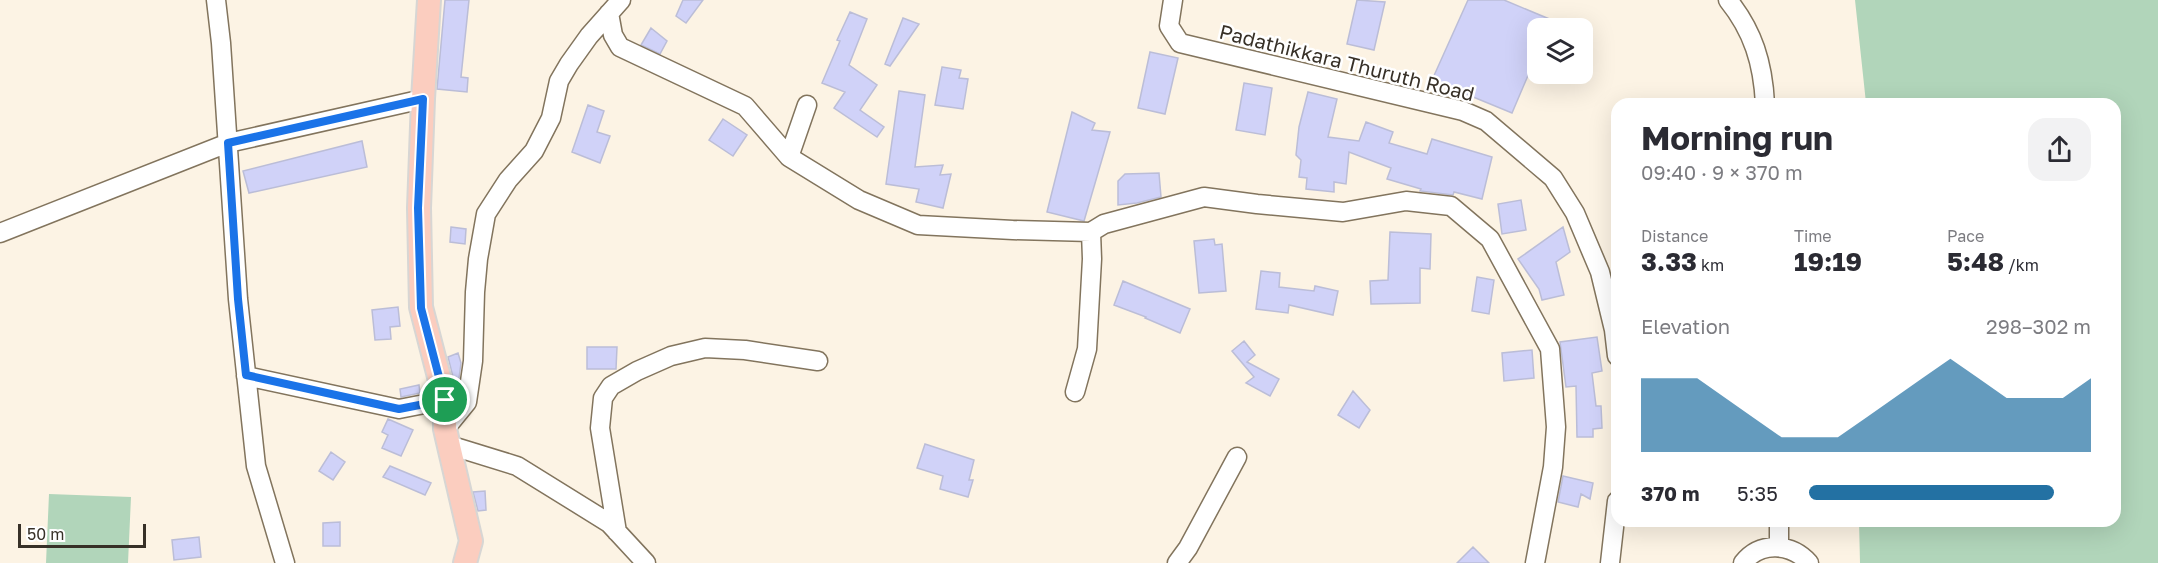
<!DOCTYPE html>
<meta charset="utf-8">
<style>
:root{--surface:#fff;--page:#f2f2f3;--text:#2b2b33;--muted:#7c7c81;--accent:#2371a3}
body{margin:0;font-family:"Golos Text",sans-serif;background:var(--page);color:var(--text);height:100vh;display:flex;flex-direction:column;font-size:22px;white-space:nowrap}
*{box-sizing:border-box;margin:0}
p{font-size:20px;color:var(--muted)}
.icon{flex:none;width:33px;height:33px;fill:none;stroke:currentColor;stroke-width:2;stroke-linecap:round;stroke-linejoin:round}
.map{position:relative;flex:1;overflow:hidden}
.panel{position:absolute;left:1611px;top:98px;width:510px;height:429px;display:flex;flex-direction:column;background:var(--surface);border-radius:18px;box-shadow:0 6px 24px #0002}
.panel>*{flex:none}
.fabs{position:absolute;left:1527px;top:18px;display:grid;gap:12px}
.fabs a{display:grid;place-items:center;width:66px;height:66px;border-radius:12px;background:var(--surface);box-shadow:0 6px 24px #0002;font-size:30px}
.scale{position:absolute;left:18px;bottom:15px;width:128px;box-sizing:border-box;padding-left:6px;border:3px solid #373027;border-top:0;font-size:16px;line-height:21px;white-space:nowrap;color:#373027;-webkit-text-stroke:4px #fff;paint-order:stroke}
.pin{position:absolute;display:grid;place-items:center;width:51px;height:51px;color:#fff;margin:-26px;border:3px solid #fff;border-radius:50%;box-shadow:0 2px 6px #0007}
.round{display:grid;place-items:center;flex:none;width:63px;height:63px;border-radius:18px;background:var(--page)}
.overview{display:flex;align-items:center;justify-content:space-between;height:102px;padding:0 30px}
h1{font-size:33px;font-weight:700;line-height:45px}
.metrics{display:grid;grid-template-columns:repeat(3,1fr);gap:9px;height:102px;padding:6px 30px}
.metrics div{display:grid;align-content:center}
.metrics b{font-size:26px;font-weight:700}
.metrics small{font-size:16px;font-weight:400}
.metrics p{font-size:16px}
.chart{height:168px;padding:12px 30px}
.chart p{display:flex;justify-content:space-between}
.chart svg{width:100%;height:108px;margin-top:6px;fill:var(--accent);opacity:.7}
ul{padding:0 30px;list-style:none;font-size:20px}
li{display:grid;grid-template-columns:96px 72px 1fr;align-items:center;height:45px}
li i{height:15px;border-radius:8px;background:var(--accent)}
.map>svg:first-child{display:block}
.green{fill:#b1d5ba}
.building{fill:#d0d2f8;stroke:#bbbdd7;stroke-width:1.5}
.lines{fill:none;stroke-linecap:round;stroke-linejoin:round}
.minor-casing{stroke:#82745d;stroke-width:21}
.major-casing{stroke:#d7d6d4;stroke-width:26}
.minor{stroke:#fff;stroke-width:18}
.major{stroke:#fbcdbf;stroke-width:22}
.route-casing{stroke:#fff;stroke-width:12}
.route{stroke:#1a73e8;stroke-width:8}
.labels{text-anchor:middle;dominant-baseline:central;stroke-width:5;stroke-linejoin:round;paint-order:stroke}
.street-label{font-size:20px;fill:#373027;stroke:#fff}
</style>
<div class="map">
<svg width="2158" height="563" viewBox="0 0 2158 563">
<rect width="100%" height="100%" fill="#fcf3e4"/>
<!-- green -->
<path class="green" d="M1855 0H2158V563H1860L1859 521 2115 520V104L1866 103Z
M49 494 131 497 128 563H46Z"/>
<!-- building -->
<path class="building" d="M445 0H469L461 77 468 78 467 92 437 89Z
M683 0H703L686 23 676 16Z
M1357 0 1385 2 1374 50 1347 44Z
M1468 0H1504L1571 28H1538V52L1512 113 1432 80Z
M850 12 867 19 849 65 877 85 860 110 884 127 877 137 834 108 845 92 822 83 840 41 837 40Z
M903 18 919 24 890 66 885 64Z
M651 28 667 41 660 54 641 45Z
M1150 52 1178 58 1165 114 1138 108Z
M942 67 961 70 959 78 968 79 963 109 935 105Z
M1244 83 1272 88 1265 135 1236 130Z
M899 91 925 95 915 167 943 165 940 175 951 174 943 208 916 202 919 189 886 184Z
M1308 92 1337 99 1328 137 1359 141 1366 122 1393 132 1389 143 1427 154 1432 139 1492 157 1482 199 1454 192 1453 195 1420 191 1421 189 1387 179 1391 168 1349 152 1346 184 1334 182V192L1306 189 1307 178 1299 177 1301 160 1296 155 1299 127Z
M588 105 604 111 597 132 610 136 600 163 572 152Z
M1072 112 1095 123 1092 130 1110 132 1084 221 1047 212Z
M723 119 747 135 733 156 709 140Z
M362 141 367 167 249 193 243 171Z
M1159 173 1161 197 1137 203 1118 205V181L1125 174Z
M1521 200 1526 230 1502 234 1498 204Z
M451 227 466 229 465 244 450 242Z
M1563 227 1570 252 1556 262 1564 295 1542 300 1539 289 1518 259Z
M1390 232 1431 234 1430 269 1420 268V303L1371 304 1370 281 1388 280Z
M1214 239 1215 245 1222 244 1226 291 1199 293 1194 241Z
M1261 271 1280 273 1279 287 1314 291 1315 286 1338 291 1333 315 1289 305 1288 313 1256 309Z
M1477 277 1494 280 1489 314 1472 311Z
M1123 281 1190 309 1180 333 1145 318 1146 317 1114 305Z
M398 307 400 326 390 327 391 339 375 340 372 310Z
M1597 337 1602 371 1592 373 1596 406H1601L1602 428 1593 429V437H1577L1576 386 1566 387 1560 342Z
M1244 341 1255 355 1247 362 1279 379 1270 396 1246 383 1254 377 1232 351Z
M587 347H617L616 369H587Z
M1532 350 1534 378 1504 381 1502 353Z
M458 353 461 363 457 393 448 357Z
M419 385 420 393 401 397 400 389Z
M1353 391 1370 410 1359 428 1338 415Z
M388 419 413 430 401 456 382 448 388 435 382 432Z
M925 444 974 460 969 480H973L968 497 940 489 943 476 917 468Z
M331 452 345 462 333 480 319 471Z
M390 466 431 483 425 495 383 477Z
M1563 476 1593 483 1590 499 1581 494 1578 507 1558 502Z
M485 491 486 510 478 511 473 492Z
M340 522V546H323V523Z
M199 537 201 557 174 560 172 540Z
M1473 547 1489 563H1457Z"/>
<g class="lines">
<!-- minor casing -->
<g class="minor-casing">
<path id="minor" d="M216 0 221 43 238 299 256 466 285 563
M1173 0 1169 26 1180 43 1463 111 1486 121 1553 178 1575 213 1600 272 1614 330 1617 356
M1728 0C1753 31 1763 63 1765 104
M609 13 613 35 620 47 745 106 789 157
M807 105 789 157 859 200 918 225 1013 230 1091 232 1104 224 1204 197 1257 204 1343 212 1406 201 1451 206 1490 239 1550 349 1556 427 1553 467 1535 563
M0 233 228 143 423 99
M246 376 399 409 445 400
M1075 392 1087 349 1092 259 1091 232
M445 429 467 402 473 361 475 292 478 259 486 214 508 180 534 151 551 118 559 81 569 64 589 36 621 0
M449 445 517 466 609 523 646 563
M617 532 600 428 603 398 611 386 637 371 671 356 705 348 745 350 818 361
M1779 547V520
M1177 563 1188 548 1237 457
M1610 563 1617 501
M1743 563C1760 541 1791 543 1809 563"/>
</g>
<!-- major casing -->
<g class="major-casing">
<path id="major" d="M429 0 423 99 419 208 421 307 445 400V429L471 541 465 563"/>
</g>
<!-- minor -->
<use href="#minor" class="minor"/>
<!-- major -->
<use href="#major" class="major"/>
</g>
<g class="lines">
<!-- route casing -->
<g class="route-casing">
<path id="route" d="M423 99 418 208 421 308 445 400 399 409 246 375 238 299 228 143Z"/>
</g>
<!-- route -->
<use href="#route" class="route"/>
</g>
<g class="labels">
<!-- street labels -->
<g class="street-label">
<text transform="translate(1347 62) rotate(14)">Padathikkara Thuruth Road</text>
</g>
</g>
</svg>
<div class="fabs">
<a><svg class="icon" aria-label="layers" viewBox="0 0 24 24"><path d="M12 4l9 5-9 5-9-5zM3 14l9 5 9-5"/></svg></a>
</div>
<div class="scale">50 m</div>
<div class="pin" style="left:445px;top:400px;background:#1e9e55"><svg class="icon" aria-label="arrive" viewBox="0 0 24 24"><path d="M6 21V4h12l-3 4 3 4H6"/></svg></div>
<section class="panel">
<div class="overview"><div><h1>Morning run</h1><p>09:40 · 9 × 370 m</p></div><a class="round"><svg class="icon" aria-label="share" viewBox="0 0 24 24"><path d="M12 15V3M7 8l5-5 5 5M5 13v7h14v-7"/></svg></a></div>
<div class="metrics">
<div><p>Distance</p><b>3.33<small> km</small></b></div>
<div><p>Time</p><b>19:19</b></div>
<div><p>Pace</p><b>5:48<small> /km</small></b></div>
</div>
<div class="chart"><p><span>Elevation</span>298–302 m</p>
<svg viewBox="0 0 160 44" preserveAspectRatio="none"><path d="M0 44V14L10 14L20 14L30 22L40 30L50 38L60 38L70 38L80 30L90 22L100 14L110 6L120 14L130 22L140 22L150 22L160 14V44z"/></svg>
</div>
<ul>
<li><b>370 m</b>5:35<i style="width:87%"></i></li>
</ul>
</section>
</div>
